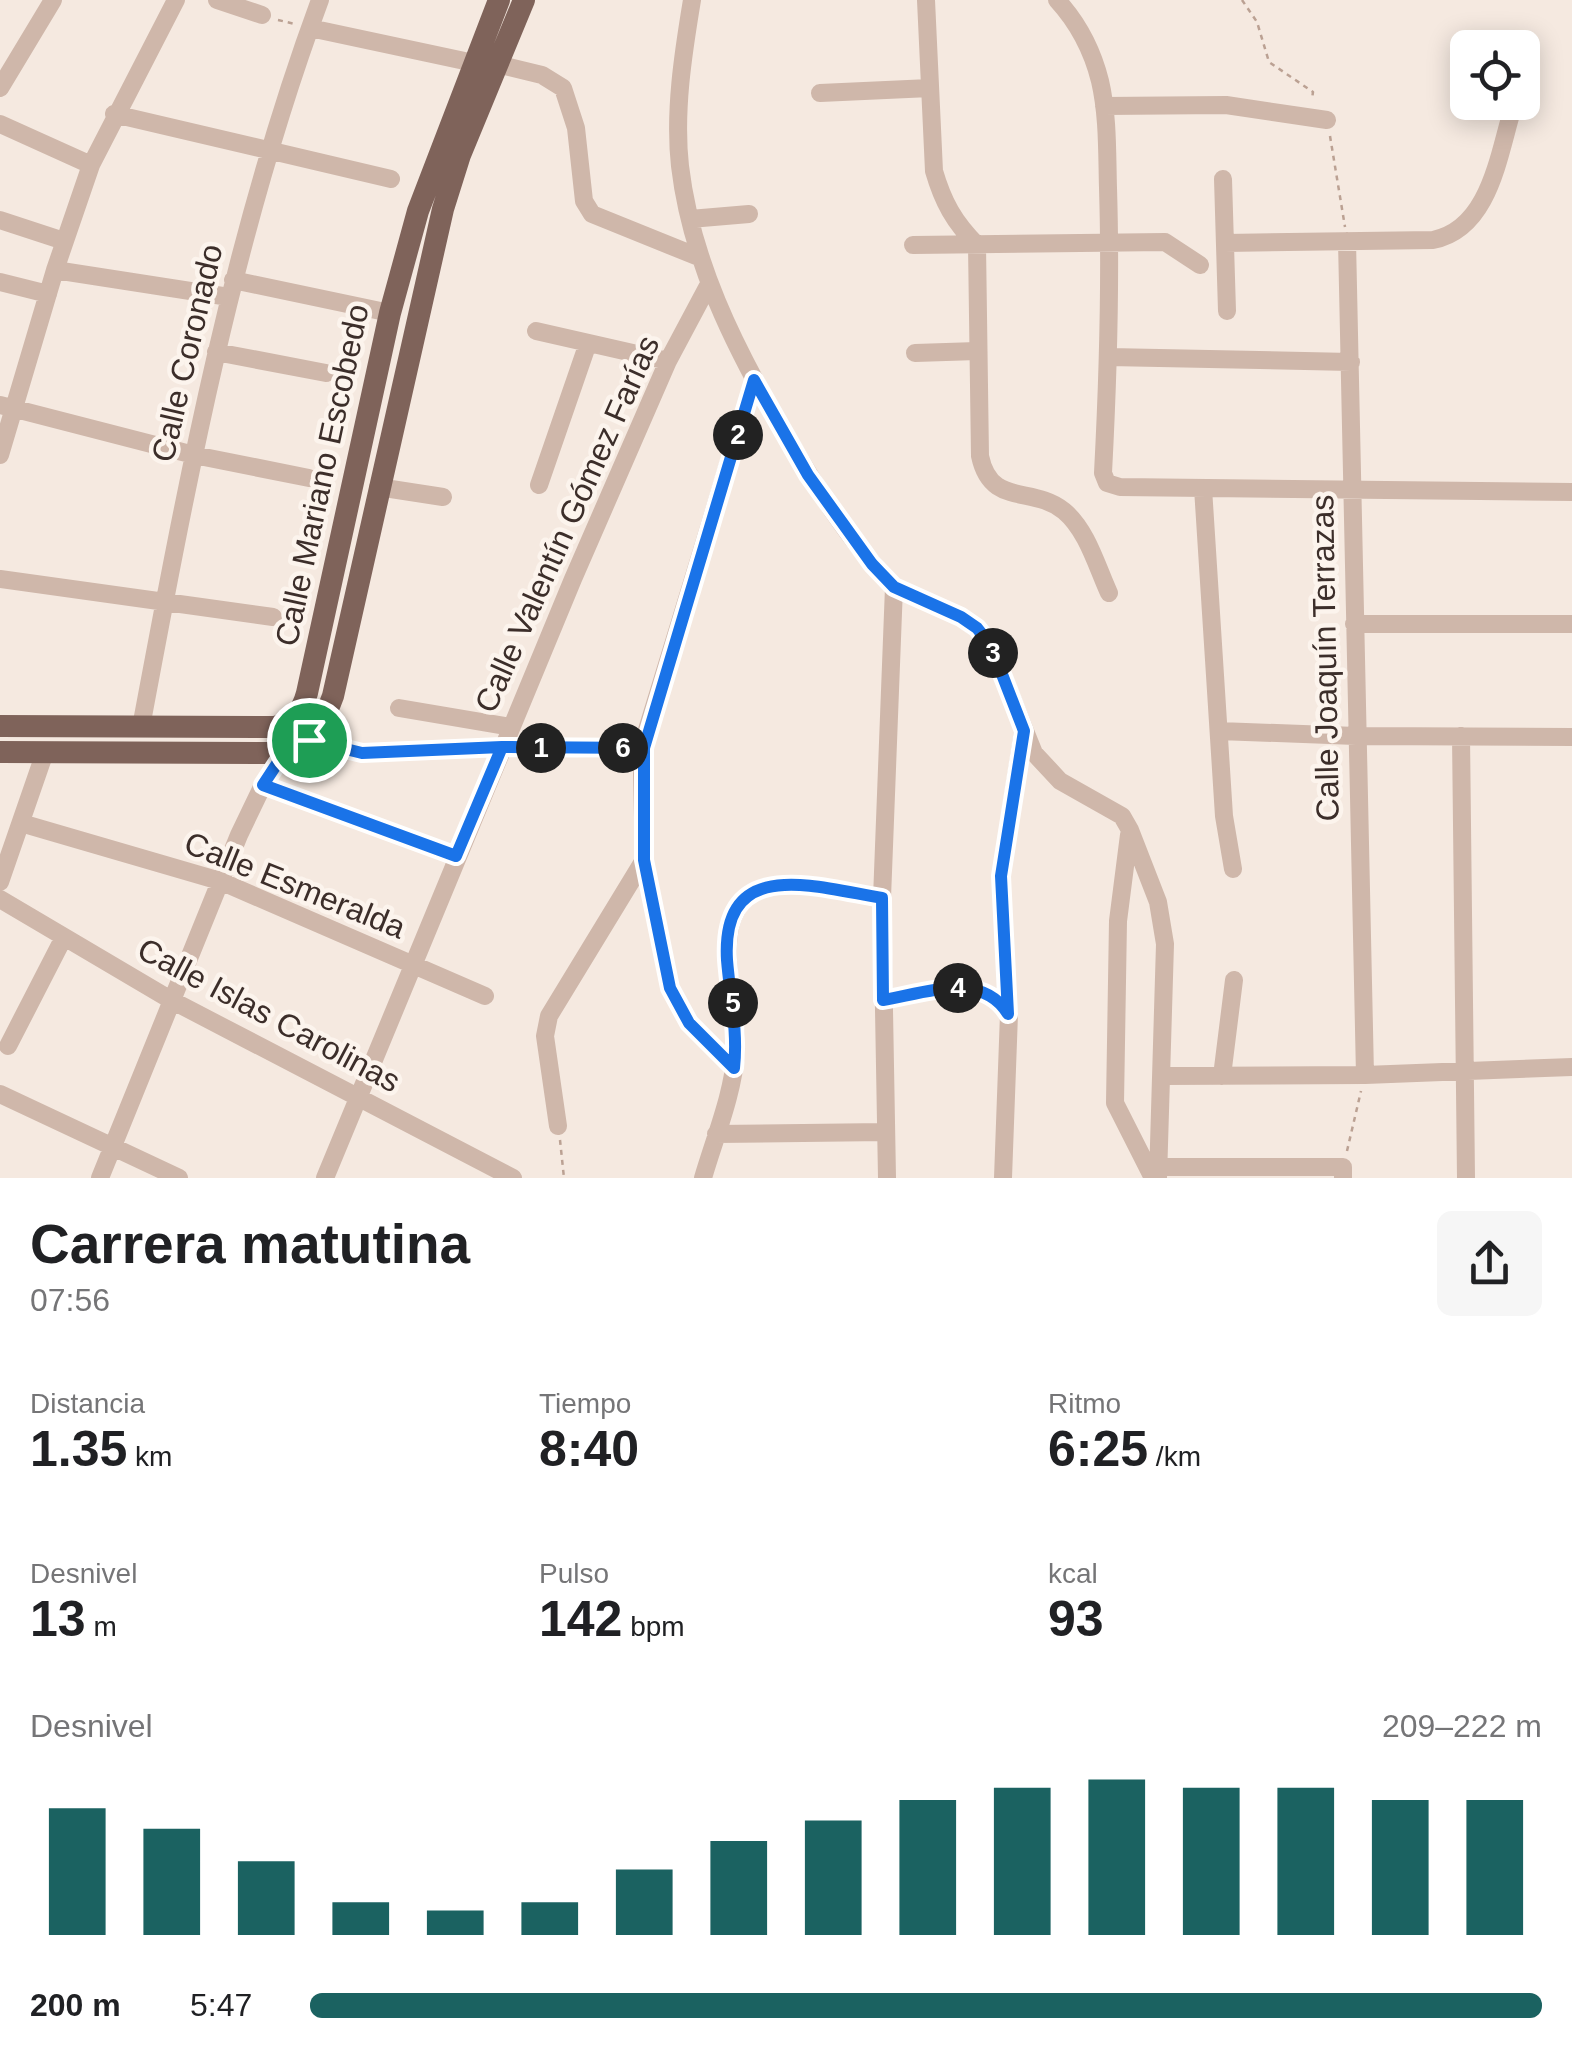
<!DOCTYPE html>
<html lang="es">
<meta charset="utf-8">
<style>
:root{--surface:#fff;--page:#f6f6f6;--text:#202124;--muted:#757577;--accent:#1b6261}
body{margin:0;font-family:Arial,sans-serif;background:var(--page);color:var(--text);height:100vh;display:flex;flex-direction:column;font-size:38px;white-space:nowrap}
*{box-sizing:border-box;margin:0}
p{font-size:32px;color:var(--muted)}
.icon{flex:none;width:55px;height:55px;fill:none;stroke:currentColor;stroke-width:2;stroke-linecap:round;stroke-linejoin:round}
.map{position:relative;height:1178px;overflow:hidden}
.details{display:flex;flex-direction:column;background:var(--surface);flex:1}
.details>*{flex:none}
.fabs{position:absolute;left:1450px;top:30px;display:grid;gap:20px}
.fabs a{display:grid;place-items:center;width:90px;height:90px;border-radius:15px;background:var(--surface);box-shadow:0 5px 25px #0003;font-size:50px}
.pin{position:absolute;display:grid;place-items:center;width:85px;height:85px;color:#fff;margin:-42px;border:5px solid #fff;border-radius:50%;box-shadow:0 2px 10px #0007}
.km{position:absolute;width:50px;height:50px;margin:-25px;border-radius:50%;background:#222;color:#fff;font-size:28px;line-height:50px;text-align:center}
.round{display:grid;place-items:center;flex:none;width:105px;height:105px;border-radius:15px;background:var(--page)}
.overview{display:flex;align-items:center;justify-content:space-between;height:170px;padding:0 30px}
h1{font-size:55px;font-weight:600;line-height:75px}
.stats{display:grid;grid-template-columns:repeat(3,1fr);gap:15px;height:170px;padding:10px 30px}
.stats div{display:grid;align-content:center}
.stats b{font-size:50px;font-weight:600}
.stats small{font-size:28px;font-weight:400}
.stats p{font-size:28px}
.chart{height:280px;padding:20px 30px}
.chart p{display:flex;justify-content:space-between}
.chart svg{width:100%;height:180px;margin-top:10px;stroke:var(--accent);stroke-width:6}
ul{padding:0 30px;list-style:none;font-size:32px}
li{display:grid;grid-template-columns:160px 120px 1fr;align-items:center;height:75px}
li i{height:25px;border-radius:12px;background:var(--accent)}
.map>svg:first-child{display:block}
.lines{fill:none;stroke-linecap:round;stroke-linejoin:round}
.path{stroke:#bba193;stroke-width:2.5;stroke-dasharray:5 5;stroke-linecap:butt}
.minor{stroke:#cfb7aa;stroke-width:18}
.major{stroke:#7f635a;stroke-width:22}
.route-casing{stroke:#fff;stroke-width:20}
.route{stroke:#1a73e8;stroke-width:12}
.labels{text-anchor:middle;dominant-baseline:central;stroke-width:9;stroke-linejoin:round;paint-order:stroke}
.street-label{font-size:32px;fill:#3c2e2a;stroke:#fcf4ed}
</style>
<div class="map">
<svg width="1572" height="1178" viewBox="0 0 1572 1178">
<rect width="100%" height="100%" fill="#f5e9e0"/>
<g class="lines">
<!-- path -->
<path class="path" d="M1242 0 1257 22 1269 62 1313 92 1312 99
M278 20 295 24
M1330 136 1345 227
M1002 891 1007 988
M560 1140 564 1178
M1347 1151 1361 1091"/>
<!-- minor -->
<path class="minor" d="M217 0 262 15
M692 0C683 54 674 112 680 166 691 260 734 346 781 427 814 484 847 539 894 587L882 898 887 1178
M926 0 934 171C943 202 954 222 977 245L980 456C991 508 1032 485 1064 511 1087 530 1097 567 1109 593
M1057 0C1079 24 1092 49 1100 81 1108 115 1107 153 1108 188 1111 283 1108 378 1103 473L1107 483 1120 487 1572 492
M310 28 474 63
M497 64 542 75 563 88 576 128 584 201 592 214 701 258
M0 88 53 0
M820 93 930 88
M1104 106 1226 105 1327 120
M114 114 391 179
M0 124 91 165
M1223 179 1227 311
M690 219 749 214
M0 220 64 241
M1347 241 1365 1075
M1225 243 1433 240C1489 229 1498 157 1512 111
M913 245 1165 242 1200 265
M55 270 229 297
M233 280 390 313
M0 282 48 294
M536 331 668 361
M216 352 326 373
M915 353 977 351
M1109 357 1351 362
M0 405 194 455 309 478
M0 455 55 270 91 165 176 0
M539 485 588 343
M378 487 443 497
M1203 488 1224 816 1233 869
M0 579 273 617
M894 587 961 617 977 629 988 642 998 664 1034 753 1060 781 1122 816 1130 830 1158 902 1165 944 1158 1178
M1354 624H1572
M399 708 511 727
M141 727C187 481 233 235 320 0
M1219 731 1356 736 1572 737
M1461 736 1466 1178
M309 740 362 753 502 747 644 749
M263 785 456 856
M21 823 220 881 485 996
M1129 835 1118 921 1115 1103 1153 1178
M1001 876 1023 732
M0 882 45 752
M0 899 171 1000 513 1178
M883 1000C925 993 983 971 1009 1014L1003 1178
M8 1046 64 937
M734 1067 689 1023 670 988 644 860 642 774 647 730 754 380
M1163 1076 1365 1075 1572 1067
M1222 1076 1234 980
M0 1094 179 1178
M558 1126 545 1036 549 1016 644 860
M716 1134 885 1132
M1159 1167H1343V1178
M100 1178 239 835 263 785 289 744
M325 1178 573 579 668 361 709 284
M703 1178C715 1137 733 1094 736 1052 737 1020 729 991 728 960 722 855 815 887 882 898"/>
<!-- major -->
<path class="major" d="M0 726 275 727C294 721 302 712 307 693L390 313 418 211 499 0
M0 752 268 753C309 745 319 734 333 696L443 209 460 155 524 0"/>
</g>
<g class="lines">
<!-- route casing -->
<g class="route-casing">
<path id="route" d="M309 740 286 750 263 785 456 856 502 747 644 748 754 380 808 475 872 564 894 587 961 617 977 628 988 642 998 664 1024 731 1001 876 1008 1014C982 971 925 993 883 1000L882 898C815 887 721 855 727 960 730 997 738 1031 734 1068L689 1023 670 988 644 860V748L502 747 362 753 309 740"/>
</g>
<!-- route -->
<use href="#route" class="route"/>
</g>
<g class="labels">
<!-- street labels -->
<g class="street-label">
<text transform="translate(187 353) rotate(-77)">Calle Coronado</text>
<text transform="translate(322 475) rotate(-78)">Calle Mariano Escobedo</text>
<text transform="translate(567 524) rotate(-66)">Calle Valentín Gómez Farías</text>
<text transform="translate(1325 658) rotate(-91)">Calle Joaquín Terrazas</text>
<text transform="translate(295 885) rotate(22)">Calle Esmeralda</text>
<text transform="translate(269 1015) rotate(28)">Calle Islas Carolinas</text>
</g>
</g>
</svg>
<div class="fabs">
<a><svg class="icon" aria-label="locate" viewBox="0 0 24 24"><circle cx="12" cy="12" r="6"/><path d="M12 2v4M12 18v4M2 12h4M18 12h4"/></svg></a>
</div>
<div class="pin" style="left:309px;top:740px;background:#1e9e55"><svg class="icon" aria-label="arrive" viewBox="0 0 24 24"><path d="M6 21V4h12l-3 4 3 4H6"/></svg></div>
<b class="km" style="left:541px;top:748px">1</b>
<b class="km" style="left:738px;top:435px">2</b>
<b class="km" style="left:993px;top:653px">3</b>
<b class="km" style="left:958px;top:988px">4</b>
<b class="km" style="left:733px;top:1003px">5</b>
<b class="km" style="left:623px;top:748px">6</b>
</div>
<section class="details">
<div class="overview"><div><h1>Carrera matutina</h1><p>07:56</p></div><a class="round"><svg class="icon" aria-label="share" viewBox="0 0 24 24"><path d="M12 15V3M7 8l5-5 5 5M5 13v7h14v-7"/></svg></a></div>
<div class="stats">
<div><p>Distancia</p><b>1.35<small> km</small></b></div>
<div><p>Tiempo</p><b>8:40</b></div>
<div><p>Ritmo</p><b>6:25<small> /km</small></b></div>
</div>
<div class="stats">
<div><p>Desnivel</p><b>13<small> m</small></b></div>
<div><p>Pulso</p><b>142<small> bpm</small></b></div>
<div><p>kcal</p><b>93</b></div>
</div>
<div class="chart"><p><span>Desnivel</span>209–222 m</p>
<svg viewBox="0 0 160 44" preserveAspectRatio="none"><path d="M5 44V13M15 44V18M25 44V26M35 44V36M45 44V38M55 44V36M65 44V28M75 44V21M85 44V16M95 44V11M105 44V8M115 44V6M125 44V8M135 44V8M145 44V11M155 44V11"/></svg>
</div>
<ul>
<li><b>200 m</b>5:47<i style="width:100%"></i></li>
</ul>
</section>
